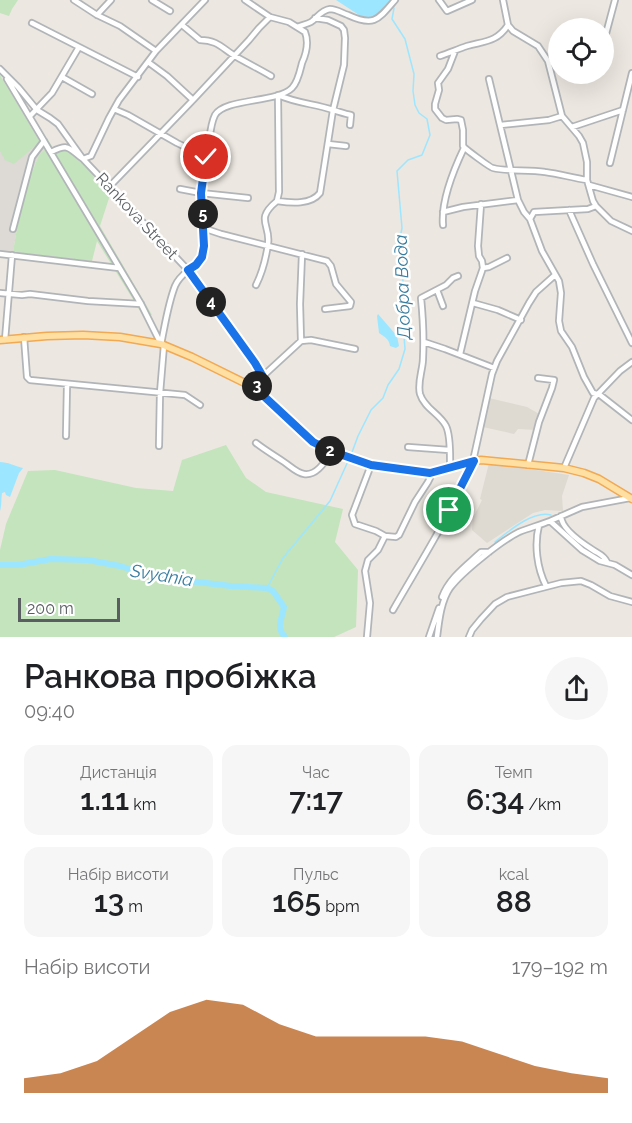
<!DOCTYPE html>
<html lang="uk">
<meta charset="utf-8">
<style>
:root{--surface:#fff;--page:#f6f6f6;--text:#202124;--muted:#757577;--accent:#b45309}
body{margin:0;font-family:Raleway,sans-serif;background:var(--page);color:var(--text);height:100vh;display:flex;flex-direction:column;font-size:22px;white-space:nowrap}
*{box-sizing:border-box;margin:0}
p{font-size:20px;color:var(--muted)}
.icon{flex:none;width:33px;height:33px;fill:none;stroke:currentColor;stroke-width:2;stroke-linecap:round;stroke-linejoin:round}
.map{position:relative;height:637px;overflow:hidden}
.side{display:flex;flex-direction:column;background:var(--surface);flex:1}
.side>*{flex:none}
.buttons{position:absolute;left:548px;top:18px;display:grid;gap:12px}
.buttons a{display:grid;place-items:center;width:66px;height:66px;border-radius:50%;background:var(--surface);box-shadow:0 6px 24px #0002;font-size:30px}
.scale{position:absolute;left:18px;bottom:15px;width:102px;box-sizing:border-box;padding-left:6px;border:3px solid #595e61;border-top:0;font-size:16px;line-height:21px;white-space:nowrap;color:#595e61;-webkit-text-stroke:4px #fff;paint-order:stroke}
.pin{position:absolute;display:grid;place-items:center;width:51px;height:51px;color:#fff;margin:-26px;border:3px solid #fff;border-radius:50%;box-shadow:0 2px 6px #0007}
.km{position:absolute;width:30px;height:30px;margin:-15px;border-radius:50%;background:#222;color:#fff;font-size:16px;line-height:30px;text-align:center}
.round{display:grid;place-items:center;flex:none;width:63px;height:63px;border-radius:32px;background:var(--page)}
.summary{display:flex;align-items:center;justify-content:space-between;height:102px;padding:0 24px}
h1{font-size:33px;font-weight:600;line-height:45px}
.figures{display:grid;grid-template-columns:repeat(3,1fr);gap:9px;height:102px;padding:6px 24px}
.figures div{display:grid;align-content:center;border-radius:15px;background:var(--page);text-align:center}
.figures b{font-size:30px;font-weight:600}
.figures small{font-size:16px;font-weight:400}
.figures p{font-size:16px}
.chart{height:168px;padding:12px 24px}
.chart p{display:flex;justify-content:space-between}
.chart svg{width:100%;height:108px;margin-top:6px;fill:var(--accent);opacity:.7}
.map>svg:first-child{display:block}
.industrial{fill:#ddd9d5}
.education{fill:#ded9d1}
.green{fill:#c3e4bc}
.water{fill:#9de6ff}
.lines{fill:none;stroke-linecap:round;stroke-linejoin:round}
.stream{stroke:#9de6ff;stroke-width:1.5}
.river{stroke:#9de6ff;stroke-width:6}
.minor-casing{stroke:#b1b5b8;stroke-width:8}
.major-casing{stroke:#f1a954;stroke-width:9}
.minor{stroke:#fff;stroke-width:4.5}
.major{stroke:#ffdfa2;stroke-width:6}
.route-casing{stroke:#fff;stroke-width:12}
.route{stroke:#1a73e8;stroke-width:8}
.labels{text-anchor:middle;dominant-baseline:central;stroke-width:5;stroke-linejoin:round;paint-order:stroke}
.street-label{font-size:16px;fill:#595e61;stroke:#fff}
.water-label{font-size:18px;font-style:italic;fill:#377c9f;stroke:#fff}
</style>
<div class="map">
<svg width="632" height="637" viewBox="0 0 632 637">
<rect width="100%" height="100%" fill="#ece7e0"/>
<!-- industrial -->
<path class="industrial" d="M7 87 45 151 39 155 30 177 17 228 13 252 0 251V92Z"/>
<!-- education -->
<path class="education" d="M489 398 527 407 541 415 536 430 518 429 514 434 483 427Z
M489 463 569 475 562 496 563 511 545 510 533 513 487 543 472 530 473 515 475 514 482 500 480 499Z"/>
<!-- green -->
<path class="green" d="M0 0H18L12 9 9 16 0 13Z
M0 75 40 142 14 164 5 160 0 151Z
M44 138H47L56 153 62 149H68L71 151 80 162 88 167 97 182 110 195 100 226 152 315 142 314 97 241 92 261 13 252 17 228 30 177 39 155 47 148Z
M226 445 246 478 266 492 343 509 335 542 358 570 356 627 334 637H0V550L6 524 28 471 55 470 136 488 173 491 182 460Z"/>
<!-- water -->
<path class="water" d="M336 0H391L378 15 369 19 359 15Z
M378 314 397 336 399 346 396 348 390 346C389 339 385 337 379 333L377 316Z
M0 462C7 462 15 466 23 468L19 473 10 497 6 495 5 492 2 493C1 500 2 504 0 511Z"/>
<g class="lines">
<!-- stream -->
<path class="stream" d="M351 455 358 436 371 410 383 398 388 385 399 369 405 349 402 309 403 277 399 243 402 228 397 171 408 160 422 155 430 135 427 119 419 113 415 105 413 91 414 74 405 39 392 19 394 8
M555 521 578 543 592 552
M495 542C509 531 533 510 551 515
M267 588 283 558 330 501 349 459
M434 637 436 626"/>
<!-- river -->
<path class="river" d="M0 565H18L51 559 88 560 120 566 156 577 231 586 267 588 273 591 284 607C282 618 276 628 285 637"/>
<!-- minor casing -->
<g class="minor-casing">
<path id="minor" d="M74 0 97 15 120 26 156 51
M152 0 170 11
M439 0 447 11 472 0
M503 0 508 25 513 31 538 46 548 61 562 116 579 136 583 143 587 162V180L593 201 596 206 611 221 632 231
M97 15 111 0
M32 23 138 77
M182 25 200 40C217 40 222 48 235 56 247 63 259 69 271 76
M297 27C302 25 307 24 311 22 317 18 321 10 330 9 336 9 342 13 348 15 374 27 378 20 395 0
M603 45 615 0
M455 51 448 69 438 83 439 90 435 104V109L442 118 446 120 457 119 461 120 463 130V146C465 149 491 168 493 168 508 172 529 169 545 172 560 174 573 178 587 180
M440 56C449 53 458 49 467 46 485 41 497 42 508 25
M148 62 167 76 193 100
M0 69 18 87 37 110 50 118 58 124 83 159 188 270 255 363 263 376
M62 77 92 94
M7 79 141 304 161 344
M489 79 518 200 524 212 530 219 542 251 559 281 561 293 559 321 561 331 572 347 584 377 593 393 600 395 632 420
M114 109 128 115 177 143 206 157
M30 116 52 93 79 47
M501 125 549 120 562 116
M572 127 623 110
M328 144 346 146
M51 152C70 143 68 148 83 159L91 156 109 118 119 100 156 51 205 0
M610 163 632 73
M589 185 632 197
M110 186 193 100 249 40 259 28 270 17
M180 189 201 193 248 198
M277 201C291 203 311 205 320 193L333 110 344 65 345 38 344 30 341 26 328 20 315 18
M569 210 593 264 632 343
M443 212 463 207 518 200
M530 219 534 212 588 209 596 206
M443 225C441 202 454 169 464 148
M203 228 221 234 327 261 331 266 336 284 351 302 350 306 325 309
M13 229 32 157 44 141
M0 254 119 268
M483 268 489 267 507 258
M256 285C262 273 266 258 268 244 271 224 254 220 277 201L279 192 278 95C296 103 315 104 333 110 340 112 345 114 351 115L350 125
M437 290 443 306
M0 293 22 295 30 294 88 301 141 304
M473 303 498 310 521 320
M24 337 27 377 30 380 185 395 200 405
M5 340 12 255
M301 341 300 304 302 254
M424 342 445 349 494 368
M161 344C165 325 168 304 175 286 182 269 201 268 204 247 206 229 200 210 201 192 202 175 206 158 209 142 210 134 211 123 215 115 225 98 277 103 292 88 298 82 300 71 302 63 306 54 309 42 305 32L289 22 270 17 245 0
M460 354 475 291 483 268 482 261 479 256 478 246 481 204
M255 388 263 376 301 341 311 340 355 349
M66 436 67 385
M256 443C265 450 275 456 284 462 290 466 297 473 304 474 317 476 326 461 331 451
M159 446 160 393 164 345
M408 447 449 450
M528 465 539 422 552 388 554 380 538 378
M450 468C450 457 451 436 446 426 440 414 424 408 420 394 417 382 423 370 423 358 424 338 423 318 421 298L446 285 453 278 458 276
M564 468 594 398 620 371 632 362
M561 516C561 529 582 543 593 550 599 554 604 555 607 562
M550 521 582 507 630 498
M539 525C534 545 537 568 546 586
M385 536 396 537 399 535 415 502 428 482 430 478V473
M442 597C449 578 466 566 481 552H489
M393 610C421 561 452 513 473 461L492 374 497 361 529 303 536 292 555 275
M367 637 370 603 365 571 368 560 378 550 385 536 376 531 355 524 352 515 371 465
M429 637 439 608
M437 637C439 621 441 601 450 588 462 572 501 541 519 532 529 528 540 525 550 521L582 550 600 561 615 565 632 575
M469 637 472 630 481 619 495 604 507 597 561 583 581 581 591 585 610 596 632 602"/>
</g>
<!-- major casing -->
<g class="major-casing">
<path id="major" d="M0 340 47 336 83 335 120 337 161 344 192 357 255 388 313 442 331 451 371 465 430 473 467 462 481 460 564 468 584 473 599 479 632 499"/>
</g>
<!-- minor -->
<use href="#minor" class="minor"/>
<!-- major -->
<use href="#major" class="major"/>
</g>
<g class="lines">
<!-- route casing -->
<g class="route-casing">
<path id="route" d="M206 157 201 193 204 246 202 257 196 265 188 270 255 363 262 375 255 388 313 442 331 451 371 465 430 473 474 461 449 510"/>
</g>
<!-- route -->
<use href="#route" class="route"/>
</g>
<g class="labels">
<!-- street labels -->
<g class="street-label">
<text transform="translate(137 216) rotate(47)">Rankova Street</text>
</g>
<!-- water labels -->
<g class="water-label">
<text transform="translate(402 287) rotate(-92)">Добра Вода</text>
<text transform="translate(162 575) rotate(9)">Svydnia</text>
</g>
</g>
</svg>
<div class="buttons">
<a><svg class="icon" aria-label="locate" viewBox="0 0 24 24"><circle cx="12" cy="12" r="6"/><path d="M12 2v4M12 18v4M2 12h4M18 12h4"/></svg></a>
</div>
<div class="scale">200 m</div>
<div class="pin" style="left:449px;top:510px;background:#1e9e55"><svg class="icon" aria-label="arrive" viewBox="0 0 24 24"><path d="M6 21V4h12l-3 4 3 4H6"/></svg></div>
<div class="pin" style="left:206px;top:157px;background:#d93025"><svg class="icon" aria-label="check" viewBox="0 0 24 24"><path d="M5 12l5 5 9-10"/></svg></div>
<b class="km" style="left:330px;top:451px">2</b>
<b class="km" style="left:257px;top:386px">3</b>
<b class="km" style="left:211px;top:302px">4</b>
<b class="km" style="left:203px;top:214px">5</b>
</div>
<section class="side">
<div class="summary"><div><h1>Ранкова пробіжка</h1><p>09:40</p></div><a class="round"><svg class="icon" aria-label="share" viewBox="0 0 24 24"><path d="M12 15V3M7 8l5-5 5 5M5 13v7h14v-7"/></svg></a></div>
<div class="figures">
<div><p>Дистанція</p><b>1.11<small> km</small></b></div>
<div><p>Час</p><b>7:17</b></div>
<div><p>Темп</p><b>6:34<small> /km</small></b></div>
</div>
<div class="figures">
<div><p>Набір висоти</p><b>13<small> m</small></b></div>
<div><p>Пульс</p><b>165<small> bpm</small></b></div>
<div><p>kcal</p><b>88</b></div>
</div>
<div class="chart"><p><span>Набір висоти</span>179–192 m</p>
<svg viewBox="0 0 160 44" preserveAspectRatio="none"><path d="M0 44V38L10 36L20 31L30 21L40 11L50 6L60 8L70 16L80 21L90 21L100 21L110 21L120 23L130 28L140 33L150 36L160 38V44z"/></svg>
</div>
</section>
